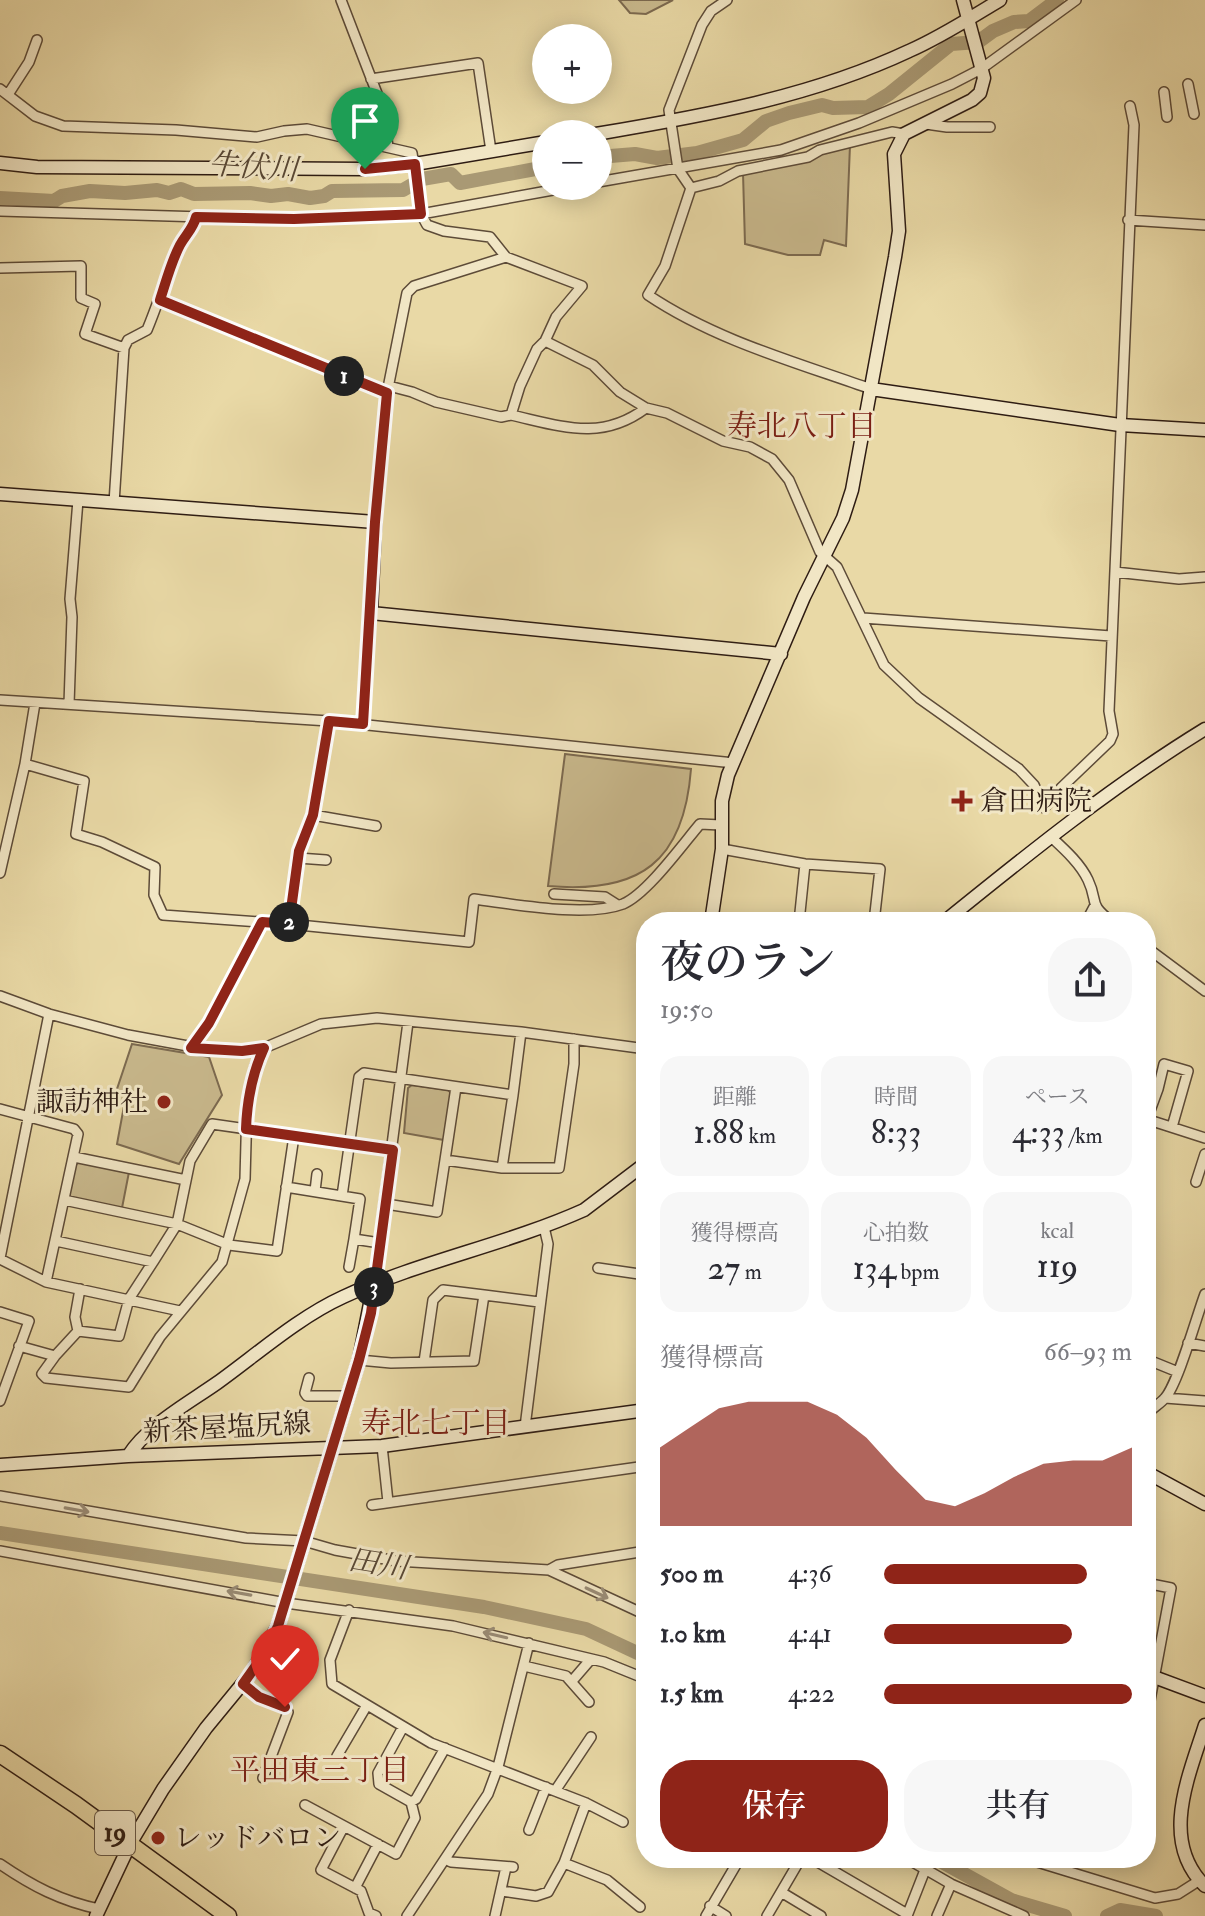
<!DOCTYPE html>
<html lang="ja">
<meta charset="utf-8">
<style>
:root{--surface:#fff;--page:#f7f7f7;--text:#2b2b33;--muted:#7c7c81;--accent:#8f2418}
body{margin:0;font-family:"IM FELL Double Pica","Noto Serif JP",serif;background:var(--page);color:var(--text);height:100vh;display:flex;flex-direction:column;font-size:30px;white-space:nowrap}
*{box-sizing:border-box;margin:0}
p{font-size:26px;color:var(--muted)}
.icon{flex:none;width:44px;height:44px;fill:none;stroke:currentColor;stroke-width:2;stroke-linecap:round;stroke-linejoin:round}
.map{position:relative;flex:1;overflow:hidden}
.panel{position:absolute;left:636px;top:912px;width:520px;height:956px;display:flex;flex-direction:column;background:var(--surface);border-radius:32px;box-shadow:0 4px 20px #0003}
.panel>*{flex:none}
.buttons{position:absolute;left:532px;top:24px;display:grid;gap:16px}
.buttons a{display:grid;place-items:center;width:80px;height:80px;border-radius:50%;background:var(--surface);box-shadow:0 4px 20px #0003;font-size:40px}
.pin{position:absolute;display:grid;place-items:center;width:68px;height:68px;color:#fff;margin:-82px -34px;border-radius:50% 50% 50% 0;rotate:-45deg;box-shadow:0 0 8px #0007}
.pin .icon{rotate:45deg}
.km{position:absolute;width:40px;height:40px;margin:-20px;border-radius:50%;background:#222;color:#fff;font-size:22px;line-height:40px;text-align:center}
.round{display:grid;place-items:center;flex:none;width:84px;height:84px;border-radius:32px;background:var(--page)}
.headline{display:flex;align-items:center;justify-content:space-between;height:136px;padding:0 24px}
h1{font-size:44px;font-weight:600;line-height:60px}
.stats{display:grid;grid-template-columns:repeat(3,1fr);gap:12px;height:136px;padding:8px 24px}
.stats div{display:grid;align-content:center;border-radius:20px;background:var(--page);text-align:center}
.stats b{font-size:34px;font-weight:600}
.stats small{font-size:22px;font-weight:400}
.stats p{font-size:22px}
.chart{height:224px;padding:16px 24px}
.chart p{display:flex;justify-content:space-between}
.chart svg{width:100%;height:144px;margin-top:8px;fill:var(--accent);opacity:.7}
.cta{display:flex;gap:16px;margin-top:auto;padding:16px 24px}
.cta a{flex:1;height:92px;border-radius:32px;background:var(--accent);color:#fff;font-size:32px;font-weight:600;line-height:92px;text-align:center}
.cta a+a{background:var(--page);color:var(--text)}
ul{padding:0 24px;list-style:none;font-size:26px}
li{display:grid;grid-template-columns:128px 96px 1fr;align-items:center;height:60px}
li i{height:20px;border-radius:10px;background:var(--accent)}
.map>svg:first-child{display:block}
.green{fill:#c9b98d;stroke:#7c6a50;stroke-width:2}
.lines{fill:none;stroke-linecap:round;stroke-linejoin:round}
.river{stroke:#a99974;stroke-width:14}
.street-casing{stroke:#5d4b38;stroke-width:12}
.secondary-casing{stroke:#2e1c13;stroke-width:15}
.highway-casing{stroke:#2e1c13;stroke-width:19}
.street{stroke:#f1e6c5;stroke-width:9}
.secondary{stroke:#f1e6c5;stroke-width:12}
.highway{stroke:#e9d9a6;stroke-width:16}
.oneway{stroke:#998b75}
.route-casing{stroke:#fff;stroke-width:16}
.route{stroke:#8f2418;stroke-width:10}
.poi-dot{fill:#8f2418;stroke:#f1e6c5;stroke-width:3}
.labels{text-anchor:middle;dominant-baseline:central;stroke-width:6;stroke-linejoin:round;paint-order:stroke}
.shield{fill:#f1e6c5;stroke:#685948;stroke-width:2}
.shield-label{font-size:26px;font-weight:bold;fill:#2e1c13}
.poi-label{font-size:28px;fill:#2e1c13;stroke:#f1e6c5;text-anchor:start}
.street-label{font-size:28px;fill:#2e1c13;stroke:#f1e6c5}
.water-label{font-size:30px;font-style:italic;fill:#594835;stroke:#f1e6c5}
.neighbourhood-label{font-size:30px;fill:#7a1f14;stroke:#f1e6c5}
</style>
<div class="map">
<svg width="1205" height="1916" viewBox="0 0 1205 1916">
<rect width="100%" height="100%" fill="#e9d9a6"/>
<filter id="stains"><feTurbulence type="fractalNoise" baseFrequency=".0025" numOctaves="4"/><feColorMatrix values="0 0 0 0 .2 0 0 0 0 .09 0 0 0 0 .02 0 0 0 .5 -.17"/></filter>
<radialGradient id="worn" r=".72"><stop offset=".6" stop-color="#630" stop-opacity="0"/><stop offset="1" stop-color="#630" stop-opacity=".3"/></radialGradient>
<!-- green -->
<path class="green" d="M619 0H673L646 14 630 13Z
M850 145 846 246 824 240 820 255H788L745 244 743 173Z
M565 754 691 769C684 862 640 894 548 886Z
M132 1044 209 1057 222 1095 179 1164 117 1144 124 1106 115 1095Z
M412 1085 448 1090 451 1093 444 1140 404 1133 408 1088Z
M80 1162 129 1172 122 1208 72 1198 69 1194 75 1165Z"/>
<g class="lines">
<!-- river -->
<path class="river" d="M598 157 635 154 657 158 697 153 743 140 766 121 789 113 822 105 833 108 868 107 889 94 951 44 978 42 993 31 1014 22 1029 21 1057 0
M0 198 54 201 62 196 90 191 125 193 157 190 169 193 181 189 194 194 250 193 271 196 288 194 310 198 324 196 332 191 403 190 422 179 451 174 460 183 546 167
M0 1533 484 1607 586 1629 646 1657
M935 1858 1011 1900 1065 1916
M1107 1916 1120 1910 1156 1916"/>
<!-- street casing -->
<g class="street-casing">
<path id="street" d="M341 0 383 109 388 147
M727 0 711 11 702 25 669 110 678 169 691 188 665 266 648 295C715 340 795 362 871 389
M371 79 478 63 491 151
M1188 84 1194 114
M0 89 35 116 63 126 176 130 257 137 284 131 307 129 412 153 421 214 427 225 444 231 490 237 506 257 582 286 556 317 545 341 537 349 520 386 511 415
M1164 92 1167 117
M9 93 29 62 37 40
M926 124 947 127H990
M598 182 781 150 859 123 952 84 981 69 1076 0
M691 188 719 181 738 171 808 157 820 150 892 132 904 134
M0 211 237 218 385 217 421 214 575 186
M1128 220 1205 225
M0 268 81 266V298L95 304 85 334 124 348
M160 300 387 393
M545 341 593 365 620 392 646 408
M389 386 412 392 436 402 501 417 511 415C561 426 601 442 646 408L667 413 723 441 750 447 772 459 789 480 820 552 837 567 884 665 919 698 1019 769 1034 785 1044 808 1062 787 1110 741 1113 734 1109 711 1134 125 1130 106
M114 503 124 348 128 340 147 330C157 306 165 280 175 257 182 242 192 232 196 217
M375 522 387 393 407 293 414 286 506 257
M1115 572 1179 579 1205 577
M863 618 1111 636
M0 700 329 721 734 763
M69 704 72 617 70 599 78 500
M363 724 371 613
M25 764 84 781 76 834 102 842 155 867 154 895 163 915 289 924 469 942 474 899C514 904 586 918 623 904 647 894 683 844 700 824L721 825
M313 815 376 826
M1050 836C1064 849 1080 863 1088 880 1099 903 1087 903 1112 922
M722 849 805 864 880 869 874 922
M298 858 326 860
M0 873 25 764 35 703
M554 894 605 897 616 904
M799 922 805 864
M1086 922 1094 907
M289 924 299 851 313 815 329 721
M1146 947 1205 991
M0 996 49 1014 128 1035 215 1051H242L264 1048 321 1024 377 1018 521 1032 646 1049
M191 1048 209 1023 262 922
M513 1095 521 1032
M0 1109 74 1129 78 1134 46 1282
M1146 1119 1205 1138
M1147 1119 1158 1089 1164 1064 1188 1071 1172 1127
M74 1157 186 1180
M445 1160 456 1087
M1196 1182 1205 1154
M286 1187 360 1199 354 1239 380 1243
M315 1191 317 1174
M342 1196 359 1077 364 1073 513 1095 502 1168
M64 1200 177 1224 229 1245 277 1251 294 1136
M386 1204 437 1212 445 1160 502 1168H559L574 1064V1039
M56 1241 153 1262 177 1224 190 1161 212 1124 393 1150
M0 1258 49 1014
M0 1259 46 1282 180 1311
M349 1267 354 1239
M598 1268 646 1275
M374 1283 408 1022
M0 1312 29 1321 0 1401
M78 1331 75 1317 80 1289
M1188 1343 1205 1346
M19 1346 55 1356 78 1331 119 1336 129 1299 153 1262
M55 1356 42 1374 46 1378 129 1387 160 1337 222 1262 245 1179 247 1105 255 1066 264 1048
M644 1357 646 1348
M1146 1359 1178 1372
M359 1360 391 1363 474 1361 484 1295 539 1302
M424 1362 433 1300 443 1290 484 1295
M309 1378 305 1393 307 1396H348
M1165 1398 1205 1401
M1146 1415C1152 1408 1160 1404 1165 1398 1178 1384 1197 1315 1205 1294
M525 1427 548 1244 544 1227
M382 1446 388 1502
M0 1496 246 1538 304 1541 335 1550 396 1561 549 1570 646 1615
M372 1505 646 1466
M0 1551 286 1603 453 1626 604 1662 646 1679
M549 1570 558 1565 646 1551
M1146 1583 1171 1588 1146 1722
M349 1610 330 1660 332 1684 431 1743 586 1803 623 1822
M524 1666 566 1676 589 1702
M572 1681 591 1659
M243 1684 259 1697 285 1707 288 1712 263 1778
M403 1727 378 1773 379 1784 411 1802 416 1799 445 1748
M337 1756 367 1705
M555 1791 591 1737
M305 1805 396 1854 415 1818 411 1802
M344 1826 321 1870 361 1891 369 1913 376 1916
M529 1830 546 1787
M811 1858 907 1914
M906 1858 951 1884 1024 1916
M1024 1858 1155 1898 1178 1894 1200 1880
M445 1859 451 1862 513 1867
M564 1863 607 1880 640 1907
M0 1864C32 1886 61 1901 99 1909
M355 1888 378 1844
M502 1891 536 1896 548 1892 564 1863 586 1803
M781 1892 821 1916
M710 1906 726 1916
M407 1916 488 1794 498 1767 529 1643
M495 1916 506 1867
M706 1916 740 1858
M767 1916 801 1858
M907 1916 925 1870
M937 1916 951 1884"/>
</g>
<!-- secondary casing -->
<g class="secondary-casing">
<path id="secondary" d="M596 134C703 116 811 97 909 51 941 37 970 18 1000 0
M0 163 37 167 365 169 415 164 546 142
M871 389 1120 425 1205 430
M0 494 375 522 371 613 781 654
M711 922 722 849V801L728 775 804 597 843 518 852 490 895 257 899 231 894 154 904 134 972 100 980 93 984 78 963 0
M944 922C1028 854 1112 786 1205 729
M128 1456C148 1425 187 1404 217 1383 256 1355 299 1317 343 1297 420 1261 506 1245 584 1210L646 1163
M0 1465 128 1456 382 1446 646 1410
M1146 1472 1205 1504
M1146 1674 1205 1696
M1205 1725C1189 1776 1159 1841 1205 1886
M96 1916 130 1844 163 1789 206 1728 252 1672 278 1626 359 1360 374 1283"/>
</g>
<!-- highway casing -->
<g class="highway-casing">
<path id="highway" d="M0 1754 76 1805 228 1916"/>
</g>
<!-- street -->
<use href="#street" class="street"/>
<!-- secondary -->
<use href="#secondary" class="secondary"/>
<!-- highway -->
<use href="#highway" class="highway"/>
</g>
<!-- one-way arrows -->
<defs><path id="oneway-shaft" d="M-6 0H5M1.5-3L5.5 0L1.5 3" fill="none" stroke-width="1.6" stroke-linecap="round" stroke-linejoin="round" transform="scale(2)"/></defs>
<g class="oneway">
<use href="#oneway-shaft" transform="translate(77 1510) rotate(10)"/>
<use href="#oneway-shaft" transform="translate(239 1593) rotate(-170)"/>
<use href="#oneway-shaft" transform="translate(597 1593) rotate(25)"/>
<use href="#oneway-shaft" transform="translate(495 1635) rotate(-167)"/>
</g>
<g class="lines">
<!-- route casing -->
<g class="route-casing">
<path id="route" d="M285 1707 259 1697 243 1684 267 1650 278 1626 359 1360 371 1313 393 1150 246 1129C247 1100 252 1074 264 1048L242 1051 191 1048 209 1023 262 922 289 924 299 851 313 815 329 721 363 724 375 522 387 393 160 300C166 282 171 262 180 245 186 234 193 229 196 217L294 219 421 214 415 164 365 169"/>
</g>
<!-- route -->
<use href="#route" class="route"/>
</g>
<!-- markers -->
<g class="poi-dot">
<path d="M958 789h8v8h8v8h-8v8h-8v-8h-8v-8h8z"/>
<circle cx="164" cy="1102" r="8"/>
<circle cx="158" cy="1838" r="8"/>
</g>
<g class="labels">
<!-- shield labels -->
<rect class="shield" x="95" y="1811" width="40" height="44" rx="6"/>
<g class="shield-label">
<text x="115" y="1833">19</text>
</g>
<!-- poi labels -->
<g class="poi-label">
<text x="980" y="801">倉田病院</text>
<text x="148" y="1102" text-anchor="end">諏訪神社</text>
<text x="174" y="1838">レッドバロン</text>
</g>
<!-- street labels -->
<g class="street-label">
<text transform="translate(227 1428) rotate(-3)">新茶屋塩尻線</text>
</g>
<!-- water labels -->
<g class="water-label">
<text transform="translate(253 167) rotate(4)">牛伏川</text>
<text transform="translate(378 1564) rotate(9)">田川</text>
</g>
<!-- neighbourhood labels -->
<g class="neighbourhood-label">
<text x="802" y="426">寿北八丁目</text>
<text x="436" y="1423">寿北七丁目</text>
<text x="320" y="1770">平田東三丁目</text>
</g>
</g>
<rect width="100%" height="100%" filter="url(#stains)"/>
<rect width="100%" height="100%" fill="url(#worn)"/>
</svg>
<div class="buttons">
<a>+</a>
<a>−</a>
</div>
<div class="pin" style="left:365px;top:169px;background:#1e9e55"><svg class="icon" aria-label="arrive" viewBox="0 0 24 24"><path d="M6 21V4h12l-3 4 3 4H6"/></svg></div>
<div class="pin" style="left:285px;top:1707px;background:#d93025"><svg class="icon" aria-label="check" viewBox="0 0 24 24"><path d="M5 12l5 5 9-10"/></svg></div>
<b class="km" style="left:344px;top:376px">1</b>
<b class="km" style="left:289px;top:922px">2</b>
<b class="km" style="left:374px;top:1287px">3</b>
<section class="panel">
<div class="headline"><div><h1>夜のラン</h1><p>19:50</p></div><a class="round"><svg class="icon" aria-label="share" viewBox="0 0 24 24"><path d="M12 15V3M7 8l5-5 5 5M5 13v7h14v-7"/></svg></a></div>
<div class="stats">
<div><p>距離</p><b>1.88<small> km</small></b></div>
<div><p>時間</p><b>8:33</b></div>
<div><p>ペース</p><b>4:33<small> /km</small></b></div>
</div>
<div class="stats">
<div><p>獲得標高</p><b>27<small> m</small></b></div>
<div><p>心拍数</p><b>134<small> bpm</small></b></div>
<div><p>kcal</p><b>119</b></div>
</div>
<div class="chart"><p><span>獲得標高</span>66–93 m</p>
<svg viewBox="0 0 160 44" preserveAspectRatio="none"><path d="M0 44V20L10 14L20 8L30 6L40 6L50 6L60 10L70 17L80 27L90 36L100 38L110 34L120 29L130 25L140 24L150 24L160 20V44z"/></svg>
</div>
<ul>
<li><b>500 m</b>4:36<i style="width:82%"></i></li>
<li><b>1.0 km</b>4:41<i style="width:76%"></i></li>
<li><b>1.5 km</b>4:22<i style="width:100%"></i></li>
</ul>
<div class="cta"><a>保存</a><a>共有</a></div>
</section>
</div>
